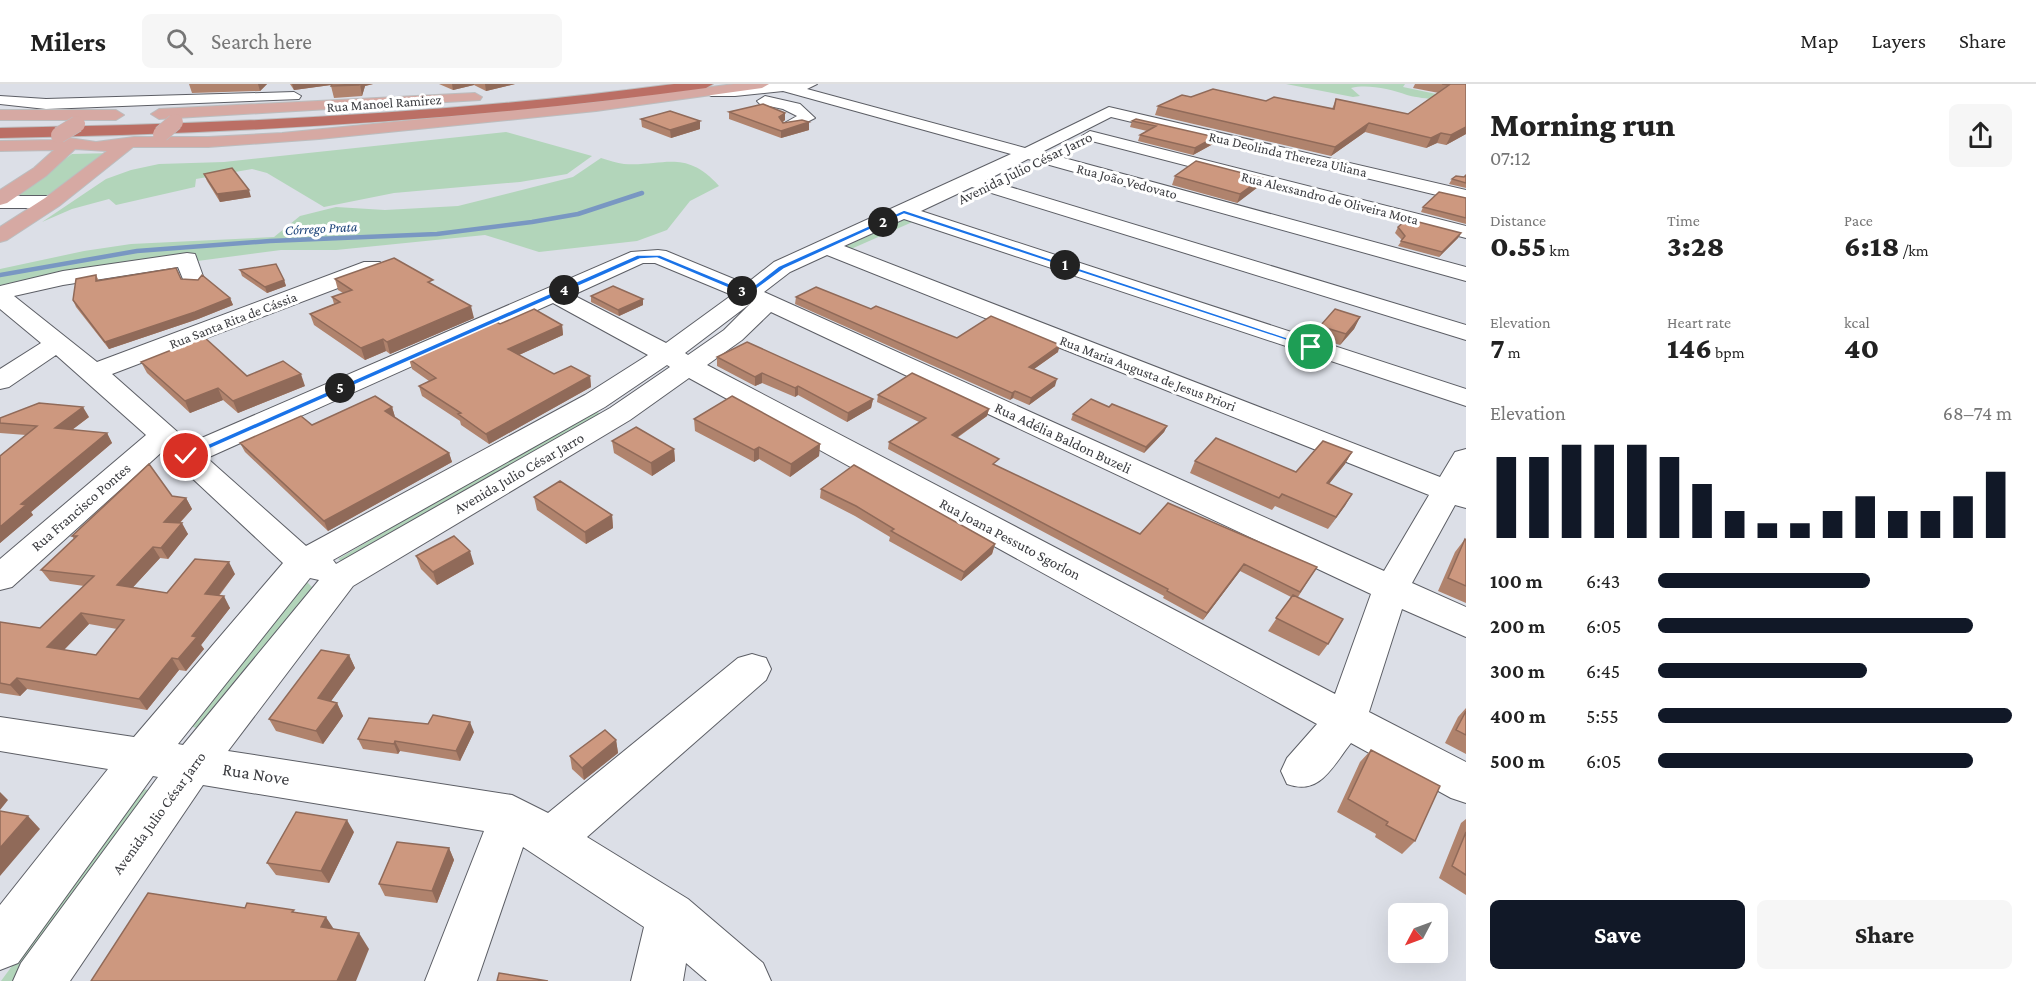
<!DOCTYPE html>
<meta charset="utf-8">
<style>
:root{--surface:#fff;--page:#f6f6f6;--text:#222;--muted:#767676;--line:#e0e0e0;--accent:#111827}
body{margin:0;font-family:"Crimson Pro",serif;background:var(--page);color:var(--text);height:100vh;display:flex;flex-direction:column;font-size:22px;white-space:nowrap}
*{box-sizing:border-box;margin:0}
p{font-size:20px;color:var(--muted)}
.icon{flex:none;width:33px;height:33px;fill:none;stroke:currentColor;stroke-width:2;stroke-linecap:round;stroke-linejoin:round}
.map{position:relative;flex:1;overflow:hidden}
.side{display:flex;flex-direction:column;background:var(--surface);width:570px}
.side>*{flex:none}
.needle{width:39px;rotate:229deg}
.buttons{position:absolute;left:1388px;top:819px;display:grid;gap:12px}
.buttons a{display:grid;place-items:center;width:60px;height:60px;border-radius:9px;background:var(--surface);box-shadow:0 6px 24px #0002;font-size:30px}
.pin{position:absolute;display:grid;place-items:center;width:51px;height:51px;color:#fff;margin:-26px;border:3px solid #fff;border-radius:50%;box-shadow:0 2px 6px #0007}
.km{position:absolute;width:30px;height:30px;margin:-15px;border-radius:50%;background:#222;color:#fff;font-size:16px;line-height:30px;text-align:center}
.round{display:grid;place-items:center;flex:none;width:63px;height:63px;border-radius:9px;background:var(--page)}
.overview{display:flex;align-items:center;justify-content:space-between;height:102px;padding:0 24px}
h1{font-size:33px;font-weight:800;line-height:45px}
.metrics{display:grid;grid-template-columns:repeat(3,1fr);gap:9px;height:102px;padding:6px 24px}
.metrics div{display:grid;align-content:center}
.metrics b{font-size:30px;font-weight:800}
.metrics small{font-size:16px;font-weight:400}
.metrics p{font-size:16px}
.chart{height:168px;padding:12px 24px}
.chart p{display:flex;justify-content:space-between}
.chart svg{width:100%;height:108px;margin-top:6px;stroke:var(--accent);stroke-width:6}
.primary-button{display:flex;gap:12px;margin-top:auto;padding:12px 24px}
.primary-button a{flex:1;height:69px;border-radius:9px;background:var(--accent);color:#fff;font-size:24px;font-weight:800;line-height:69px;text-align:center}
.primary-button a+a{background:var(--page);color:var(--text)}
ul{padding:0 24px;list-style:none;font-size:20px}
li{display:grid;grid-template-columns:96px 72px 1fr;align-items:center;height:45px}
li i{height:15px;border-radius:8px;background:var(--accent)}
header{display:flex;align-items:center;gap:36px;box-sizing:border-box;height:84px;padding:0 30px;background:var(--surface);border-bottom:2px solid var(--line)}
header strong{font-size:28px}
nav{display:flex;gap:33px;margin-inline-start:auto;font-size:21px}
.search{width:420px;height:54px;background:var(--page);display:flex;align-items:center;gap:15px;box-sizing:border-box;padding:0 21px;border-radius:9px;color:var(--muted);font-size:22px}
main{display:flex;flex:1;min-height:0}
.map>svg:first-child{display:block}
.green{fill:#b2d5ba}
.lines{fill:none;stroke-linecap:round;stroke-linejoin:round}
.stream{stroke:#7997c2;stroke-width:4.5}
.minor-casing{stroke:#5c5e65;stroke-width:2}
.major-casing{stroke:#bcbdbe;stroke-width:2}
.highway-casing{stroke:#bcbdbe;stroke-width:2}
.minor{fill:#fff;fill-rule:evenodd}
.major{fill:#d6a9a3;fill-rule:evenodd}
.highway{fill:#bb6f65;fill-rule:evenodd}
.major-bridge-casing{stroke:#bcbdbe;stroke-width:17;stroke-linecap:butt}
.major-bridge{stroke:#d6a9a3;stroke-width:16}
.wall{fill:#b0836d;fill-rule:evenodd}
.shaded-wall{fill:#906a59}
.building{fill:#cd987f;stroke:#906a59;stroke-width:1.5;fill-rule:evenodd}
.route{fill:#1a73e8;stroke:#fff;stroke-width:1.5}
.labels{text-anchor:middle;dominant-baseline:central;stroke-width:6;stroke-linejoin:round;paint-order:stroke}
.far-street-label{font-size:14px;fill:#3b3c40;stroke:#fff}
.far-water-label{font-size:14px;font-style:italic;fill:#1c4379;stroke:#fff}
.street-label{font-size:15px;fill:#3b3c40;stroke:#fff}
.near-street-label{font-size:18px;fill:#3b3c40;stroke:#fff}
</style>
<header>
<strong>Milers</strong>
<div class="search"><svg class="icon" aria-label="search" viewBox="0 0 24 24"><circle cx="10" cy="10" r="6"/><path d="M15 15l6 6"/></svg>Search here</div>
<nav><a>Map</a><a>Layers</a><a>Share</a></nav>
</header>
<main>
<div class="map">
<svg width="1466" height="897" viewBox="0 0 1466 897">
<rect width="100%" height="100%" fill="#dcdfe7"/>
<!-- green -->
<path class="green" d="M1286 0H1405L1403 3 1441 11 1436 16C1427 14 1417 14 1407 11 1390 5 1368 0 1351 4L1360 12 1353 13Z
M506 48 592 72 567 90 520 98 394 109 324 123 267 89 252 85 196 95 195 103 116 121 109 115 72 125 42 138 106 95 131 86 159 80 224 78Z
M112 69 58 110 43 114 14 112 72 70Z
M601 74C608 76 617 79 624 80 663 83 685 64 719 102L690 117 667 146 637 157 539 168 485 151 336 166H281L0 203V185L84 167 131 160 274 153 300 132 336 123 385 126 458 122 573 93Z
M910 133 917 136 851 165 844 163Z
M593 326 601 330 348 482 338 475Z
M307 498 314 505 205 645 192 643Z
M142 705 161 708 25 897H1Z"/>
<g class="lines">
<!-- stream -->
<path class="stream" d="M0 191 137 167 270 157 437 150 532 138 578 130 642 109"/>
<!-- minor casing -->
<g class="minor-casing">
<path id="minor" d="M769 0H817L807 5 1025 64 1109 23 1466 106V118L1111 33 1042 68 1466 183V197L1028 75 987 96 1466 241V256L972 103 921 127 1466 305V322L904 135 844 162 1440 393 1455 368 1466 365V424L1455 421 1412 499 1466 523V553L1402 525 1369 628 1466 678V719L1451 714 1351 659C1332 683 1320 712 1287 700L1281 687 1287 674 1317 640 689 294 630 336 353 502 228 667 512 711 548 729 738 574 752 570 766 574 771 585 766 596 587 753 688 815 763 879 771 897H707L686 879 683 897H631L644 843 523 763 477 897H425L484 747 203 701 70 897H13L21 879 158 693 153 692 18 879 0 886V821L108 685 0 667V633L134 653 283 479 163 367 12 503 0 506V475L146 351 56 271 9 303 0 305V285L41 259 0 225V202L63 187 187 169 195 170 204 195 201 200H185L178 183 63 201 14 212 97 278 364 178H380L383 183 380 188 112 290 190 359 631 168 658 166 666 167 746 200 774 178 1011 70 783 7 735 12H711L704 8 711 4ZM827 171 1429 411 1384 487 764 208 790 188ZM643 179H655L732 211 666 259 573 211ZM553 219 648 271 585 311 306 462 207 374ZM751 219 724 246 688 271 685 269ZM771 228 1371 510 1335 610 707 281 742 256ZM667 281 670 283 610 324 336 480 333 476 605 323ZM310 494 319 496 183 661 178 660Z
M294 8 301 12 299 15 46 25 0 20V12L46 15Z
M765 12 800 20 815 34 795 44H783L781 41 797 32 783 25 760 20 757 17Z
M1090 47 1466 142V154L1084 55 1082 52Z
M0 112H52L62 118 52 124H0Z"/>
</g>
<!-- major casing -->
<g class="major-casing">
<path id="major" d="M734 0H769L762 4 596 27 319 55 208 63H133L59 122 7 156 0 158V143L45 114 107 67 75 65 46 92 7 119 0 121V106L34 84 54 66 0 67V57L53 56 51 51 59 46 65 48 69 54 96 58 134 53H208L282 49 596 18Z
M475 9 482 13 480 16 159 35 151 30 159 25Z
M0 26H116L124 31 116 36H0Z"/>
</g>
<!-- highway casing -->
<g class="highway-casing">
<path id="highway" d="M674 0H713L706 4C471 36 237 50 0 54V44C225 40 450 30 674 0Z"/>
</g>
<!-- minor -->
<use href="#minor" class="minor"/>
<!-- major -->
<use href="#major" class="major"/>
<!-- highway -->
<use href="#highway" class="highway"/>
<!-- major-bridge casing -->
<g class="major-bridge-casing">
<path id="major-bridge" d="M161 50 175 38
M59 51 77 40"/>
</g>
<!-- major-bridge -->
<use href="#major-bridge" class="major-bridge"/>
</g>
<!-- wall -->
<path class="wall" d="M189 0H267L260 7 192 9Z
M290 0H373L365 2 362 12 334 14 331 2V1L294 6Z
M439 0H515L486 7 474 1 453 6Z
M1415 0H1466V50L1446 61 1437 59 1426 64 1365 48 1331 72 1155 31 1158 22 1191 13 1266 17 1332 25 1336 15 1408 30 1439 9 1413 4Z
M729 28 785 29V36L783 38V39L809 38V46L781 54 729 35Z
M641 35 700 45 671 54 642 43Z
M1136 35 1213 60 1193 71 1138 57 1140 51 1147 47 1130 43 1132 37Z
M204 90 251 113 220 118 207 97Z
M1466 91V104L1449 100 1452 95 1464 93Z
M1175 92 1262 94 1258 103 1237 119 1172 101Z
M1466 114V140L1421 128 1423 123Z
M1398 143 1461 149 1458 154 1439 173 1398 162 1402 156 1395 149Z
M240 186 284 196 286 202 267 209 242 192Z
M96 191 99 197 181 195 230 214 233 221 198 235 109 265 76 223 73 216Z
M335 195 434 201 474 234 390 270 386 267 365 276 314 241 310 230 334 220 332 213 343 209 338 206Z
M591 212 643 215V221L619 232 591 218Z
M796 213 871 225 957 254 1058 268 1034 285 1055 302 1029 321 1013 314 1010 316 795 220Z
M1360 233 1354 245 1340 261 1314 253 1320 242Z
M500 240 562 241 563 251 519 271 554 290 590 292 591 303 489 360 461 341 460 337 422 312 419 302 429 297 412 285 409 275Z
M717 273 873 315 871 324 847 338 798 311 795 313 762 299 755 302 717 282Z
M141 278 247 292 305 302 238 329 223 316 190 329 147 289Z
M878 311 989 325 987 332 957 354 997 382 1140 450 1317 483 1298 513 1328 560 1319 572 1268 547 1291 513 1240 487 1203 536 1163 514 1164 512 888 365 889 358 919 338 877 318Z
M392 323 395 333 449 369 452 378 328 447 245 368 240 359 312 341Z
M1109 323 1167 342 1164 348 1144 369 1071 336 1073 330Z
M89 333 72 346 107 349 112 359 31 428 33 431 0 459V372L26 351 0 349V334Z
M694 335 820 360 819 372 790 393 759 375 754 378 695 347Z
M612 357 674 365 675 377 652 392 614 369Z
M1352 368 1345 380 1329 400 1352 410 1328 445 1275 422 1272 426 1190 389 1195 377 1296 388Z
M821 405 995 460 992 470 961 497 889 457 890 453 855 432 820 414Z
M172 412 186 414 192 425 180 439 188 450 168 475 160 474 133 503 167 509 235 490 219 512 230 524 201 561 204 565 186 587 179 586 147 626 27 605 20 612 0 609V538L40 544 84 502 50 497 41 486 74 455 72 452ZM89 540 117 545 96 571 64 566Z
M534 413 612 431 613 444 586 460 537 426Z
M1465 455 1466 456V519L1438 507 1455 468Z
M416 472 474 480 437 501 421 485Z
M349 571 355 584 331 617 337 619 343 632 323 660 276 647 269 635Z
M1466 624V670L1445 659 1458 633Z
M474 648 460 677 400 667 398 670 363 665 358 655Z
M616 656 618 669 584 696 572 685 570 672Z
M1371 666 1415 757 1402 770 1375 753 1376 750 1337 728 1360 678Z
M1466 735V811L1439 794 1461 739Z
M354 748 329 799 276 791 267 779Z
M449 764 454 776 437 819 385 812 379 800Z"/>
<!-- shaded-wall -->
<path class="shaded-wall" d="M258 0H267L260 7Z
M292 0H338L294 6Z
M360 0H373L365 2 362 12Z
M452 0H474V1L453 6Z
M485 0H515L486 7Z
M785 29V36L779 40V33Z
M700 37V45L671 54 670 46Z
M809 38V46L781 54V47Z
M1369 39 1365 48 1331 72 1335 63Z
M1466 43V50L1446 61 1451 51Z
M1441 49 1437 59 1426 64 1431 54Z
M1215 53 1213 60 1193 71 1195 64Z
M1262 94 1258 103 1237 119 1240 110Z
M249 106 251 113 220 118 217 110Z
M1461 149 1458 154 1439 173 1442 168Z
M284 196 286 202 267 209 265 203Z
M230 214 233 221 198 235 109 265 105 258Z
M643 215V221L619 232 618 226Z
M471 222 474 234 390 270 387 258Z
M1360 233 1354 245 1340 261 1346 250Z
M562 241 563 251 510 275 508 265Z
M383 255 386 267 365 276 361 264Z
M1060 261 1058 268 1027 290 1029 283Z
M762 289V299L755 302V293Z
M301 290 305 302 238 329 233 317Z
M590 292 591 303 489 360 486 350Z
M1057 295 1055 302 1029 321 1031 314Z
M798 302V311L795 313V304Z
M218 304 223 316 190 329 185 317Z
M1015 307 1013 314 1010 316 1012 309Z
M873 315 871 324 847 338 848 329Z
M83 323 89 333 61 354 55 344Z
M392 323 395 333 385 327Z
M989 325 987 332 950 358 952 351Z
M1167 342 1164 348 1144 369 1146 363Z
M107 349 112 359 31 428 33 431 0 459V443L21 420Z
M820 360 819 372 790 393 791 380Z
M759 363V375L754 378V366Z
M674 365 675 377 652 392 651 379Z
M1352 368 1345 380 1320 411 1327 399Z
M449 369 452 378 328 447 324 437Z
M1352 410 1345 422 1328 445 1336 433Z
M186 414 192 425 170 449 164 438Z
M612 431 613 444 586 460 585 448Z
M182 439 188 450 168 475 161 464Z
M995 460 992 470 961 497 964 488Z
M153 463 160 474 125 512 117 501Z
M470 467 474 480 437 501 433 488Z
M229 478 235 490 211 521 205 510Z
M1244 480 1240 487 1203 536 1207 529Z
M224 512 230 524 201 561 204 565 186 587 178 575 192 552Z
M81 529 89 540 56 574 47 563Z
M349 571 355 584 324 627 318 614Z
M172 574 179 586 147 626 139 615Z
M17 594 27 605 20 612 10 601Z
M337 619 343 632 323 660 316 647Z
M470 638 474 648 460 677 456 667Z
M616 656 618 669 584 696 582 684Z
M395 657 400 667 398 670 394 660Z
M0 708 8 716 0 726Z
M28 732 40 745 0 792V764Z
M347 736 354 748 329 799 321 787Z
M449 764 454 776 437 819 432 807Z
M326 833 337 850 321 843Z
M359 849 369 865 356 897H337Z"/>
<!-- building -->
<path class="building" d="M332 0H360L359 1 331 2Z
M1442 0H1466V43L1451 51 1441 49 1431 54 1369 39 1335 63 1158 22 1182 11 1191 13 1213 5 1266 17 1274 13 1334 25 1336 15 1408 30 1449 1Z
M763 20 785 29 779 33 783 39 802 36 809 38 781 47 729 28Z
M670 27 700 37 670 46 641 35Z
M1136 35 1215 53 1195 64 1140 51 1156 42 1132 37Z
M1196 77 1262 94 1240 110 1175 92Z
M232 84 249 106 217 110 204 90Z
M1466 91V99L1452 95 1456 92 1464 93Z
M1439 108 1466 114V134L1423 123Z
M1407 135 1461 149 1442 168 1401 157 1405 152 1398 143Z
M394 174 433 196 428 198 471 222 387 258 383 255 361 264 310 230 340 218 332 213 352 206 335 195Z
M276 180 284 196 265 203 240 186Z
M176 184 181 195 198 196 202 191 230 214 195 228 105 258 73 216 76 195 96 191V197Z
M613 202 643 215 618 226 591 212Z
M816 203 871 225 876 222 957 254 991 232 1060 261 1029 283 1057 295 1031 314 1015 307 1012 309 796 213Z
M534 225 562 241 508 265 554 290 571 282 590 292 486 350 458 330 461 329 419 302 436 294 409 275 495 237 500 240Z
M1335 225 1360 233 1346 250 1320 242Z
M204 253 247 292 283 277 301 290 233 317 218 304 185 317 141 278Z
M747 258 873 315 848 329 798 302 795 304 762 289 755 293 717 273Z
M912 289 989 325 952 351 999 375 993 380 1140 450 1168 419 1317 483 1300 508 1244 480 1207 529 1167 507 1168 505 889 358 926 334 878 311Z
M375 312 392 323 385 327 449 369 324 437 240 359 301 332 312 341Z
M732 312 820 360 791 380 759 363 754 366 694 335Z
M1091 315 1109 323 1112 320 1167 342 1146 363 1073 330Z
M39 319 83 323 55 344 107 349 21 420 26 421 0 443V372L37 342 0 339V334Z
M636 343 674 365 651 379 612 357Z
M1216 354 1296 388 1323 357 1352 368 1327 399 1352 410 1336 433 1282 410 1279 414 1195 377Z
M149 380 172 412 186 414 164 438 182 439 161 464 153 463 117 501 167 509 195 475 229 478 205 510 224 512 192 552 197 553 178 575 172 574 139 615 17 594 10 601 0 599V538L40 544 94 492 41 486 77 452H72ZM81 529 124 536 96 571 47 563Z
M854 381 995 460 964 488 891 447 894 445 856 422 821 405Z
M560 397 612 431 585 448 534 413Z
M454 452 470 467 433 488 416 472Z
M1465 455 1466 456V502L1448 494Z
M1293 511 1343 535 1328 560 1276 534Z
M321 566 349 571 318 614 337 619 316 647 269 635Z
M1466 627V651L1456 646Z
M433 631 470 638 456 667 395 657 394 660 358 655 369 634 428 640Z
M605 646 616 656 582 684 570 672Z
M1371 666 1440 702 1415 757 1386 741 1388 738 1348 715Z
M0 727 28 732 0 764Z
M296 728 347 736 321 787 267 779Z
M1466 748V791L1452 782Z
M397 758 449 764 432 807 379 800Z
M148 809 245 824 247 819 294 826 292 828 326 833 321 843 359 849 337 897H91Z
M499 889 548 897H497Z"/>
<!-- route -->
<path class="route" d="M904 126 1315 263 1309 264 904 130 784 185 747 212 657 174 640 175 189 374 181 372 637 171H660L747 207 779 182Z"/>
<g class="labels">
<!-- far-street labels -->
<g class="far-street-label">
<text transform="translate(384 19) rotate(-4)">Rua Manoel Ramirez</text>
<text transform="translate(1288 70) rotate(13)">Rua Deolinda Thereza Uliana</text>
<text transform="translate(1127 97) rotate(15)">Rua João Vedovato</text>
<text transform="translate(1330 114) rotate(14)">Rua Alexsandro de Oliveira Mota</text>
<text transform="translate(233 236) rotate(-21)">Rua Santa Rita de Cássia</text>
<text transform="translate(1148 289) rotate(21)">Rua Maria Augusta de Jesus Priori</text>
</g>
<!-- far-water labels -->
<g class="far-water-label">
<text transform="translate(321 144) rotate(-3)">Córrego Prata</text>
</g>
<!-- street labels -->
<g class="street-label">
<text transform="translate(1025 84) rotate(-26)">Avenida Julio César Jarro</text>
<text transform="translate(1063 354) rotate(25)">Rua Adélia Baldon Buzeli</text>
<text transform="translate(519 389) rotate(-30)">Avenida Julio César Jarro</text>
<text transform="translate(81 423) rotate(-41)">Rua Francisco Pontes</text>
<text transform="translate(1010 455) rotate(28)">Rua Joana Pessuto Sgorlon</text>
<text transform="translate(159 729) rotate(-54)">Avenida Julio César Jarro</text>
</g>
<!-- near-street labels -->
<g class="near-street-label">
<text transform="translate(256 690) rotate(9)">Rua Nove</text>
</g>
</g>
</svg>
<div class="buttons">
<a><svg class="needle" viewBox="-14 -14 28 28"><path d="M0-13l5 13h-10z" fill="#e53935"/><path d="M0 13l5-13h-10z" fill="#767676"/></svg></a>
</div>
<div class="pin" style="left:1311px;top:263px;background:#1e9e55"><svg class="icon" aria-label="arrive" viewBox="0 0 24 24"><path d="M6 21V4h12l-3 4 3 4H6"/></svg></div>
<div class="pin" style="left:186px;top:372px;background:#d93025"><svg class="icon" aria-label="check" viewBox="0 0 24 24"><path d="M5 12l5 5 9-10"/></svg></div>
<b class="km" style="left:1065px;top:181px">1</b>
<b class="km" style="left:883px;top:138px">2</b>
<b class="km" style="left:742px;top:207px">3</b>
<b class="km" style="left:564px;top:206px">4</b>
<b class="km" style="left:340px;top:304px">5</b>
</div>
<section class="side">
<div class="overview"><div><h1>Morning run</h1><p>07:12</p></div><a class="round"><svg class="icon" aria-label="share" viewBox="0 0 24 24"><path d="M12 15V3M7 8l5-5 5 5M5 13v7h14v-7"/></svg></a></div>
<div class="metrics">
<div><p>Distance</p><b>0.55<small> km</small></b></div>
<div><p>Time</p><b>3:28</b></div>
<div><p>Pace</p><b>6:18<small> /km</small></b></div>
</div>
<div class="metrics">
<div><p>Elevation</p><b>7<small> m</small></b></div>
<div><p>Heart rate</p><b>146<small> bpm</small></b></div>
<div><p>kcal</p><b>40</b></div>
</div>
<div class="chart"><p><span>Elevation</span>68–74 m</p>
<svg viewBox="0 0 160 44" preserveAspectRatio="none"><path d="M5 44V11M15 44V11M25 44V6M35 44V6M45 44V6M55 44V11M65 44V22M75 44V33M85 44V38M95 44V38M105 44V33M115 44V27M125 44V33M135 44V33M145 44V27M155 44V17"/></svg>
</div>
<ul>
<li><b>100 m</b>6:43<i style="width:60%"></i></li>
<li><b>200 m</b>6:05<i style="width:89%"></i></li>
<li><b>300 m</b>6:45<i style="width:59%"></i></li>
<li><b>400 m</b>5:55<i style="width:100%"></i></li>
<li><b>500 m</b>6:05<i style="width:89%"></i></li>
</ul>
<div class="primary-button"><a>Save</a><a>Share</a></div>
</section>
</main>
